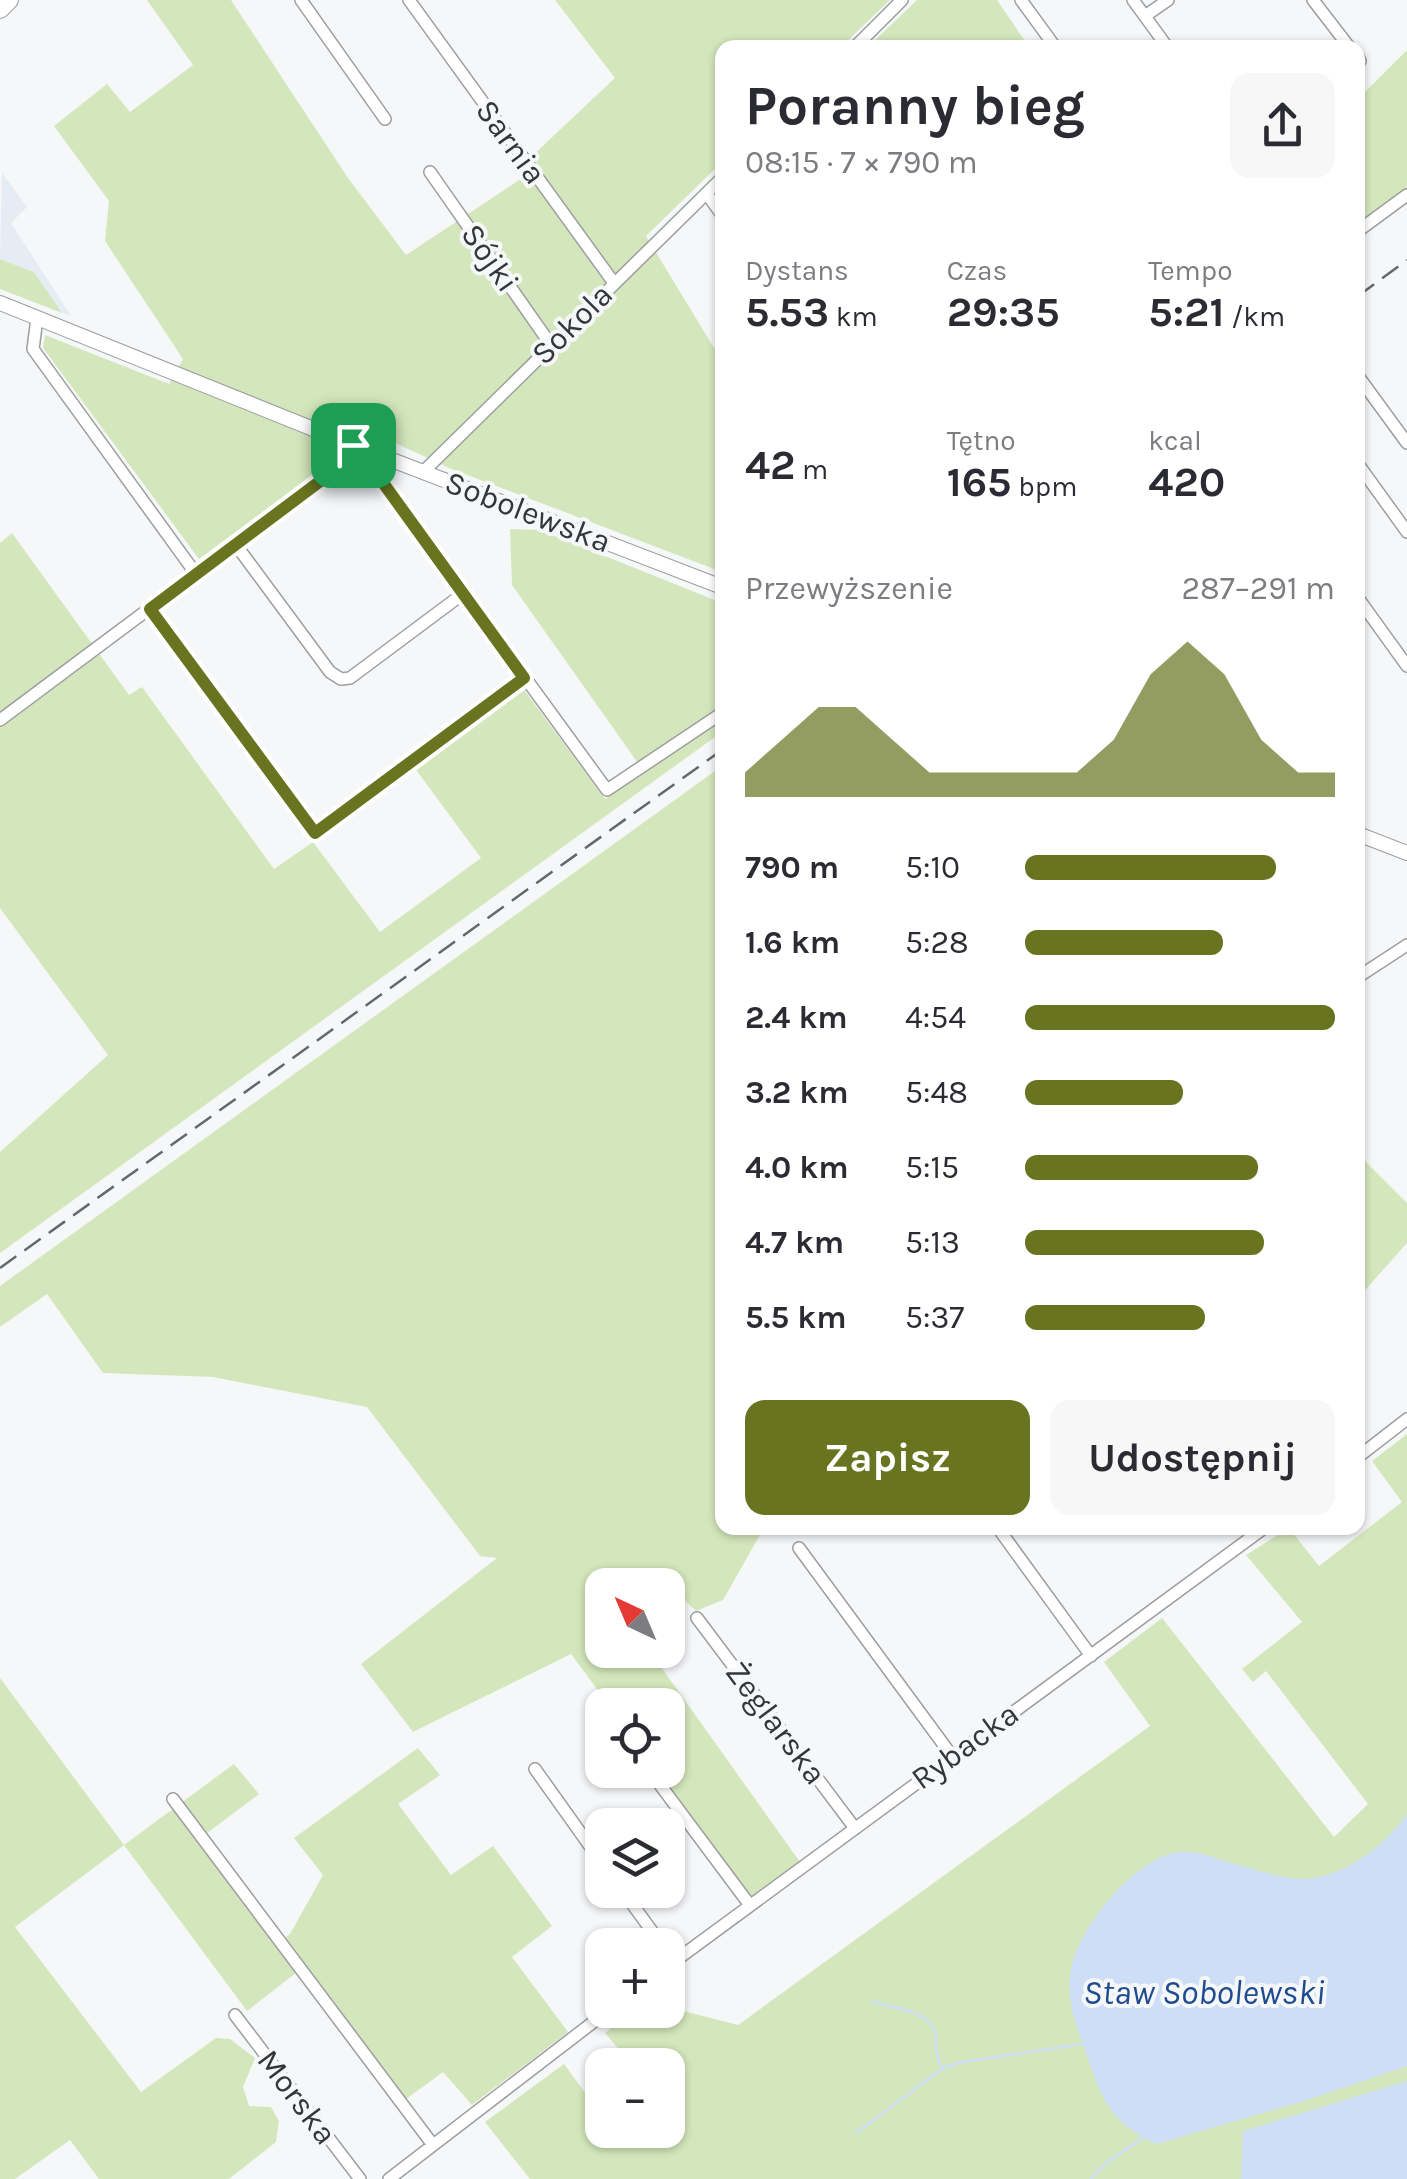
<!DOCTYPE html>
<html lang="pl">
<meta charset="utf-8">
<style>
:root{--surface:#fff;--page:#f7f7f7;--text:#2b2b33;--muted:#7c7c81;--accent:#68741f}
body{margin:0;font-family:Karla,sans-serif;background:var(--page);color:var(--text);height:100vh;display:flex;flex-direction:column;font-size:38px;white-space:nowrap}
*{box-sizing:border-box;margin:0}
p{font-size:32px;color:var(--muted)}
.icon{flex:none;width:55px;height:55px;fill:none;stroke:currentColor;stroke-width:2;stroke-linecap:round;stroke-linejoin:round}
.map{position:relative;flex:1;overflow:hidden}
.drawer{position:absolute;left:715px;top:40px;width:650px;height:1495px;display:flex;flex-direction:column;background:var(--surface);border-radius:20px;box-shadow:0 2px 8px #0004}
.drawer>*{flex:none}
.needle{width:65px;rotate:316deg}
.controls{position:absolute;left:585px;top:1568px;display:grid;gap:20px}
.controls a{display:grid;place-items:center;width:100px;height:100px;border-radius:20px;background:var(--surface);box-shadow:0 2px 8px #0004;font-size:50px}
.pin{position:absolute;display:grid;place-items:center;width:85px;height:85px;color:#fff;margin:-42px;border-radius:20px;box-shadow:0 5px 15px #0006}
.round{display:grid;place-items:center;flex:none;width:105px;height:105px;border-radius:20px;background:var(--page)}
.headline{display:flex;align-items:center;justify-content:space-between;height:170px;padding:0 30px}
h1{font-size:55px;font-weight:700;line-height:75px}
.stats{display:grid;grid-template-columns:repeat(3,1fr);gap:15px;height:170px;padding:10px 30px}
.stats div{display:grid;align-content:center}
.stats b{font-size:42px;font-weight:700}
.stats small{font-size:28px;font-weight:400}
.stats p{font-size:28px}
.chart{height:280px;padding:20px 30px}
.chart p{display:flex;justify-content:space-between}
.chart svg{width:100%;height:180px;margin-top:10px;fill:var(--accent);opacity:.7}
.button{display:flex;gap:20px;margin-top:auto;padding:20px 30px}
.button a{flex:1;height:115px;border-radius:20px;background:var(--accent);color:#fff;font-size:40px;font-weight:700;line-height:115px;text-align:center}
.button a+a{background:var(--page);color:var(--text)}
ul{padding:0 30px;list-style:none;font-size:32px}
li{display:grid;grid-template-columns:160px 120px 1fr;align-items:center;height:75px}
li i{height:25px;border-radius:12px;background:var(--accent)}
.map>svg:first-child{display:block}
.built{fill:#e5ecf4}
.green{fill:#d4e7bc}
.water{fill:#cedef6}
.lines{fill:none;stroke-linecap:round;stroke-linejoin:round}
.stream{stroke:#cedef6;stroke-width:2.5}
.minor-casing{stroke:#9d9ea0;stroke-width:14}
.tertiary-casing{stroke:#9d9ea0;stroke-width:16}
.primary-casing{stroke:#9d9ea0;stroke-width:20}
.minor{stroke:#fff;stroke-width:11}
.tertiary{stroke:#fff;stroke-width:14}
.primary{stroke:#fff;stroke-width:18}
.rail{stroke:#666768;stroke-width:2.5;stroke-dasharray:20 10;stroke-linecap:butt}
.route-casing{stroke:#fff;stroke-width:20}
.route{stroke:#68741f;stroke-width:12}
.labels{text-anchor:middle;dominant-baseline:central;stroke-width:8;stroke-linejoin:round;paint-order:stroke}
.street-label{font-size:32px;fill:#353637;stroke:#f6f7f9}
.water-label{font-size:35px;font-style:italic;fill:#1f4c90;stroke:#f6f7f9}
</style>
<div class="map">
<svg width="1407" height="2179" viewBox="0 0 1407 2179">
<rect width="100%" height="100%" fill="#f6f7f9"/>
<!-- built -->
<path class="built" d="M2 173 27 207 11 223 71 316 62 313 34 272 0 259Z"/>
<!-- green -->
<path class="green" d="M147 0H231L348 178 406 255 536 169 531 157 615 78 555 0H890L841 47 722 48V162L646 236 722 361V572L449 468 359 426 349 433 335 459 199 559 43 348 45 335 169 384 183 359 105 241 109 201 54 126 107 84 130 112 193 65Z
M917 0H997L1029 47H868Z
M1407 50V187L1358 225V99Z
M0 259 34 272 62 313 0 289Z
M510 529 540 530 722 603V732L0 1253V1152L108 1055 0 908V543L12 533 129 695 142 687 274 869 313 842 380 932 481 858 414 767 522 687 605 799 645 773 512 585Z
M722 766V1528H773L761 1533 723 1600 696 1611 675 1591 668 1596V1585H602V1650H649L800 1862 752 1899 657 1770H668V1705H609L571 1654 413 1732 361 1664 497 1558 480 1556 367 1407 213 1377 103 1373 47 1294 0 1327V1286Z
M1358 1154 1407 1203V1243L1358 1298Z
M1407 1434V1882L1123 2123 1157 2144 1407 2066V2179H530L485 2122 564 2064 602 2116V2130H613L620 2139 632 2130H668V2065H632L605 2033 634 2010H668V2007L738 2025 1150 1726 1104 1662 1162 1618 1334 1837 1368 1804 1266 1671 1253 1682 1242 1669 1302 1622 1246 1555 1289 1528 1319 1566 1402 1502 1372 1461Z
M0 1678 124 1845 234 1764 259 1794 198 1840 277 1944 290 1934 323 1875 294 1838 418 1748 440 1775 398 1804 451 1875 493 1846 552 1926 512 1957 568 2032 472 2105 443 2072 398 2105 297 1972 247 2011 124 1845 15 1927 141 2092 216 2038 230 2039 255 2058 243 2087 249 2106 271 2107 279 2121 276 2142 229 2179H99L70 2140 15 2179H0Z"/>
<!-- water -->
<path class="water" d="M1407 1814V2066L1304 2101 1157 2144C1114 2125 1102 2102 1088 2059 1078 2029 1065 2003 1071 1970 1077 1929 1137 1855 1180 1852 1199 1850 1215 1859 1232 1863 1254 1869 1277 1877 1299 1879 1339 1881 1386 1846 1407 1814Z
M1407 2081V2179H1241L1243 2131Z"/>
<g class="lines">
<!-- stream -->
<path class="stream" d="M872 2002C894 2008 935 2011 936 2038 936 2049 936 2059 943 2068
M856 2133 943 2068 962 2062 1083 2044
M1091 2179C1104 2161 1125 2152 1142 2138"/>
<!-- minor casing -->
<g class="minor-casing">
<path id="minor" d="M301 0 385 119
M409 0 614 283
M1021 0 1056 48
M1133 0 1168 48
M1313 0 1350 48
M1145 16 1168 0
M854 48 902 0
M1358 57 1360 61
M430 172 551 345
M707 194 722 215
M1358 231 1407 195
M37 318 33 349 196 574
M1358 376 1407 443
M381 456 377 468 381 480 607 790 722 713
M1358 464 1407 532
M423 472 722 178
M236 545 330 672 341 679 350 678 464 593
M1358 598 1407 666
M150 609 315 833 524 678
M0 720 339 467 353 445
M1358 977 1407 945
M1358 1457 1407 1419
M998 1528 1091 1656
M799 1548 952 1756
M697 1618 854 1827
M596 1699 602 1708
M535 1769 602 1863
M649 1770 749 1904
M173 1799 433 2145
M622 1890 662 1945
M668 1966 1264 1528
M235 2015 360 2179
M389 2179 609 2010"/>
</g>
<!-- tertiary casing -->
<g class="tertiary-casing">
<path id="tertiary" d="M0 303 353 445 722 587
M1358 834 1407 853"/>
</g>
<!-- primary casing -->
<g class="primary-casing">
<path id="primary" d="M0 9 9 0"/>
</g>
<!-- minor -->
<use href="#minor" class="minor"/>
<!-- tertiary -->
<use href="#tertiary" class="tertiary"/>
<!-- primary -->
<use href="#primary" class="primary"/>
<!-- rail -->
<path class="rail" d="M1358 296 1407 260
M0 1268 722 750"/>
</g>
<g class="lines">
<!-- route casing -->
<g class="route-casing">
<path id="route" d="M353 445 381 456 377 468 381 480 524 678 315 833 150 609 339 467Z"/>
</g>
<!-- route -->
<use href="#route" class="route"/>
</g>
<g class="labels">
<!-- street labels -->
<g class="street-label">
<text transform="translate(511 142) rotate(54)">Sarnia</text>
<text transform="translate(490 258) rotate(55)">Sójki</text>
<text transform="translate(572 324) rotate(-45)">Sokola</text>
<text transform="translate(528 512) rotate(21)">Sobolewska</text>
<text transform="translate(776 1723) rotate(53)">Żeglarska</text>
<text transform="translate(965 1746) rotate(-36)">Rybacka</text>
<text transform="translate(297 2097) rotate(53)">Morska</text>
</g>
<!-- water labels -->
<g class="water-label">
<text x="1204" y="1992">Staw Sobolewski</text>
</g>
</g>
</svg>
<div class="controls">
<a><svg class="needle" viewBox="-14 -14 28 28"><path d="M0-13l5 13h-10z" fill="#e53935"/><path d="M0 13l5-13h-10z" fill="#7c7c81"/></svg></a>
<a><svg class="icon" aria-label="locate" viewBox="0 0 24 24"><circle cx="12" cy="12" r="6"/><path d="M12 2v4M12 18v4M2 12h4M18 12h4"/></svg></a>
<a><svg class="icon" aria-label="layers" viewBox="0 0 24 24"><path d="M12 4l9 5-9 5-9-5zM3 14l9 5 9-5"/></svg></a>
<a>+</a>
<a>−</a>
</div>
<div class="pin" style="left:353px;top:445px;background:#1e9e55"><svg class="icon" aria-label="arrive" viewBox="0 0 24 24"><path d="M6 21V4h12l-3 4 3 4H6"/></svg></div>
<section class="drawer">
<div class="headline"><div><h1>Poranny bieg</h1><p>08:15 · 7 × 790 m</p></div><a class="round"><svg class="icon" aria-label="share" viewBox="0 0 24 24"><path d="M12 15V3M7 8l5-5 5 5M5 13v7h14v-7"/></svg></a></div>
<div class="stats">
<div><p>Dystans</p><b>5.53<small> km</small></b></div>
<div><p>Czas</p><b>29:35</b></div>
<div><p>Tempo</p><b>5:21<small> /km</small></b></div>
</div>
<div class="stats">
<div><b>42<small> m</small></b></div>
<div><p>Tętno</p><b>165<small> bpm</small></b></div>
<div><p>kcal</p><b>420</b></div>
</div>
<div class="chart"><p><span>Przewyższenie</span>287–291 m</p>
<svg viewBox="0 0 160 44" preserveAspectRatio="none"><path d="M0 44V38L10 30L20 22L30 22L40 30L50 38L60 38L70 38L80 38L90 38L100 30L110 14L120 6L130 14L140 30L150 38L160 38V44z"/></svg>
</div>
<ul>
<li><b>790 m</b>5:10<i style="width:81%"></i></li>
<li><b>1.6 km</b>5:28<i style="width:64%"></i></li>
<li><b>2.4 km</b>4:54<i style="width:100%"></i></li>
<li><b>3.2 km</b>5:48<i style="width:51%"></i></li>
<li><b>4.0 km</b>5:15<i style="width:75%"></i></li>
<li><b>4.7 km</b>5:13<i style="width:77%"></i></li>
<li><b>5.5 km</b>5:37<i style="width:58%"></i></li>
</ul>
<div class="button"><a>Zapisz</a><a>Udostępnij</a></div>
</section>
</div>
